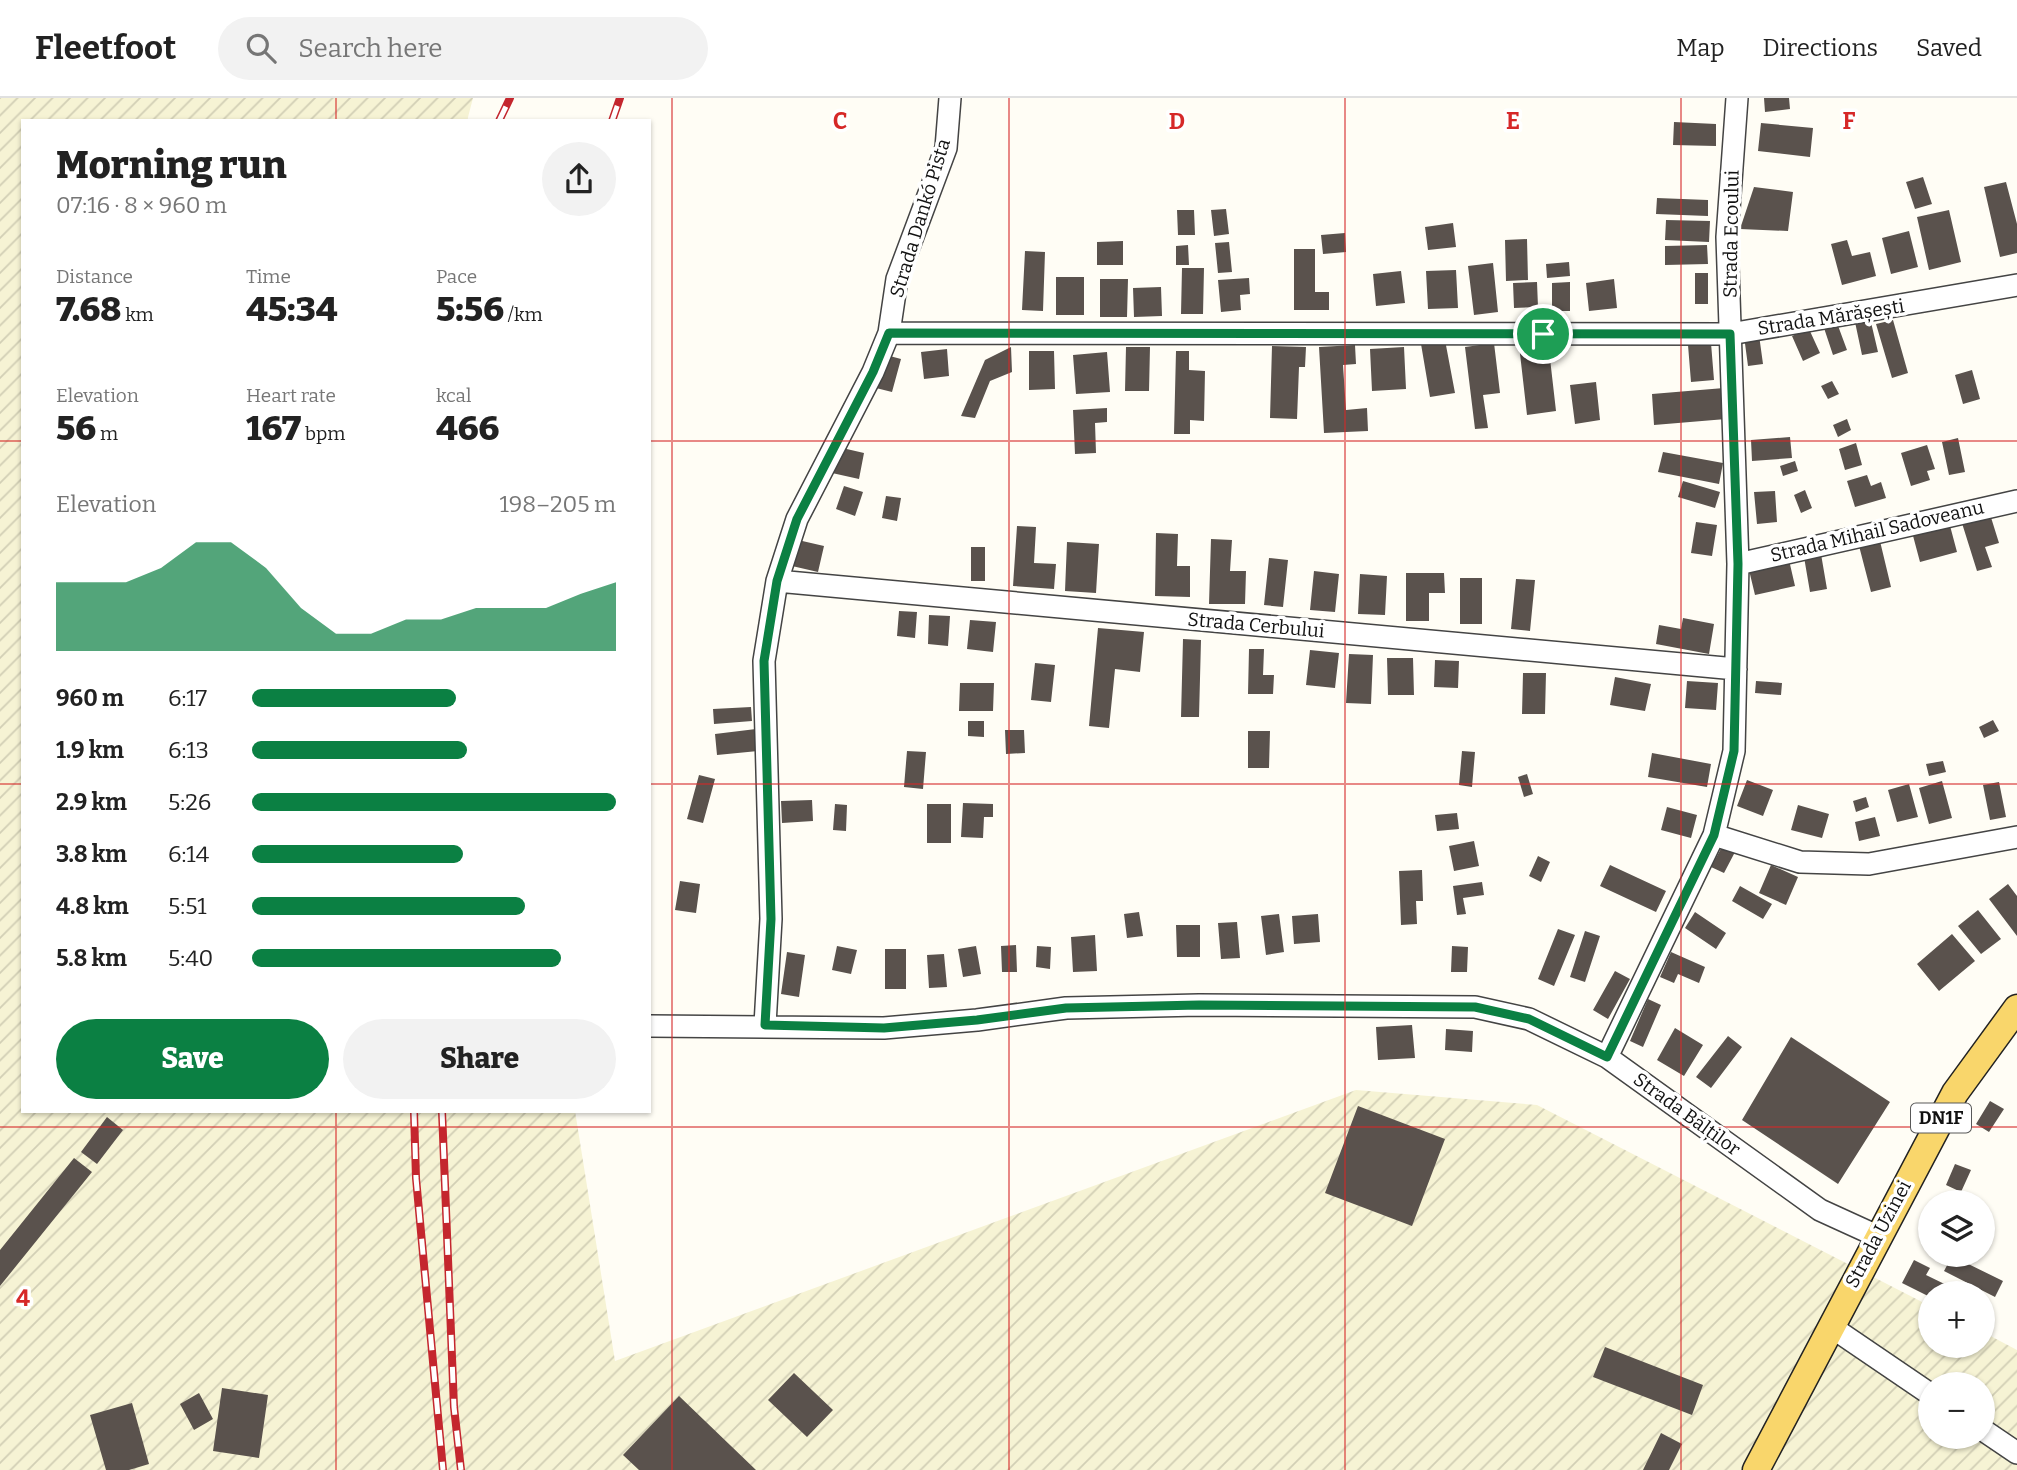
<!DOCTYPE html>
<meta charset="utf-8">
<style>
:root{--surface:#fff;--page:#f2f2f2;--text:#222;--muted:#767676;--line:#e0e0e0;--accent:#0b8043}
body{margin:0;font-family:Bitter,serif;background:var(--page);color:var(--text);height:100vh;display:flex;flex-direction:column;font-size:26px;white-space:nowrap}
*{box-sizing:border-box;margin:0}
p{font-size:23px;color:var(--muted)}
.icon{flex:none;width:38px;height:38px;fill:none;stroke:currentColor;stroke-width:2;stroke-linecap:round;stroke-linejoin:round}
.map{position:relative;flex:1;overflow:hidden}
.side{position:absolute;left:21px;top:21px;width:630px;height:994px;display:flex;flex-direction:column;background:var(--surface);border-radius:0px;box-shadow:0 2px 5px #0004}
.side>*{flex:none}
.buttons{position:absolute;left:1918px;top:1092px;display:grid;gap:14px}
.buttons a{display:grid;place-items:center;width:77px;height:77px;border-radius:50%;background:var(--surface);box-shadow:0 2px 5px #0004;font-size:35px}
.pin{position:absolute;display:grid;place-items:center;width:60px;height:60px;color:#fff;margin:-30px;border:4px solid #fff;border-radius:50%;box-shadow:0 2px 7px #0007}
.round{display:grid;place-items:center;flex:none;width:74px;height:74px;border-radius:37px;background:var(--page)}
.head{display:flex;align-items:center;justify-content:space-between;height:119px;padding:0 35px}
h1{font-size:38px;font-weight:800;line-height:52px}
.metrics{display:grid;grid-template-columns:repeat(3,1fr);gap:10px;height:119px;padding:7px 35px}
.metrics div{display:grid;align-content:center}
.metrics b{font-size:35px;font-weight:800}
.metrics small{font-size:19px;font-weight:400}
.metrics p{font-size:19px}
.chart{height:196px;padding:14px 35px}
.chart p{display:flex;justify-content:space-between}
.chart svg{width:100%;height:126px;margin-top:7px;fill:var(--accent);opacity:.7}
.primary-button{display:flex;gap:14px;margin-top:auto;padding:14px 35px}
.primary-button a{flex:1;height:80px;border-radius:42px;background:var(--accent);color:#fff;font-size:28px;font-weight:800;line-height:80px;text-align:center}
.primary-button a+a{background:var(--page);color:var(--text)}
ul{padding:0 35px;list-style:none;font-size:23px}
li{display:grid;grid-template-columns:112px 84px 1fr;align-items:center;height:52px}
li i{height:18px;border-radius:9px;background:var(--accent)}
header{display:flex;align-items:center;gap:42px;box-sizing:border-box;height:98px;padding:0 35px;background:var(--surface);border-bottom:2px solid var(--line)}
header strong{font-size:33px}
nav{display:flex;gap:38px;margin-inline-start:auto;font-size:24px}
.search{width:490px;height:63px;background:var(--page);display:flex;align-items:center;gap:18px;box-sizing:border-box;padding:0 24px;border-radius:38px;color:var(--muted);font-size:26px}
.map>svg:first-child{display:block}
.farmland{fill:url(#farmland-furrows);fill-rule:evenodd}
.building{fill:#5a524d}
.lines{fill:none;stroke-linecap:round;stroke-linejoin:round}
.minor-casing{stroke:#444;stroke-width:24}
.major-casing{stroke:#222;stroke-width:29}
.minor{stroke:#fff;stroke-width:21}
.major{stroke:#f9d66b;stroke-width:26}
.rail-casing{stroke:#c4262e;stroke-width:8}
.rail{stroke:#fff;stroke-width:5;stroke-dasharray:16;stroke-linecap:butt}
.route-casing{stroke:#fff;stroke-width:14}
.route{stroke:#0b8043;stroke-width:9}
.grid{fill:none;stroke:#d62828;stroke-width:2;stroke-opacity:0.55}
.labels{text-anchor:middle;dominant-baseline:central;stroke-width:7;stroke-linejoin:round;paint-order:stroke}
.shield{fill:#fff;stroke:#585858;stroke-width:2}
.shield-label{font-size:18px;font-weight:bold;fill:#111}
.street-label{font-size:19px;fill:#111;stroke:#fff}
.grid-label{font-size:23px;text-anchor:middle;font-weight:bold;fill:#d62828;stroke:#fff;stroke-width:7;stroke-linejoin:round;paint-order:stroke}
</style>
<header>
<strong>Fleetfoot</strong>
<div class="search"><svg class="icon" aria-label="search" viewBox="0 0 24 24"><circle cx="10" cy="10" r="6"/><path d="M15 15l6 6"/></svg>Search here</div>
<nav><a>Map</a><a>Directions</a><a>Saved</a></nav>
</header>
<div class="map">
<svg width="2017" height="1372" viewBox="0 0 2017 1372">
<defs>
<pattern id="farmland-furrows" width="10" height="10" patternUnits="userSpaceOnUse" patternTransform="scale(1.75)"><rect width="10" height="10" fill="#f6f3d4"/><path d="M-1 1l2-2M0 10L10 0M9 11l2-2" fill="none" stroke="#d2cfb5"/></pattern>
</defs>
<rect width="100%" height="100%" fill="#fffdf5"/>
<!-- farmland -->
<path class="farmland" d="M0 0H473L467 23H23V1013H575L615 1263 1356 992 1537 1007 1930 1208V1248H1983V1234L2017 1252V1372H0ZM1930 1286H1983V1339H1930Z"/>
<!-- building -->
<path class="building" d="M1764 0H1789L1790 11 1765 14Z
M1674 24 1716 26V48L1673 47Z
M1761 25 1813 30 1810 59 1758 53Z
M1923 79 1932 106 1915 111 1906 84Z
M2006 84 2017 126V155L2000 159 1984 89Z
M1754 89 1793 94 1788 133 1740 131Z
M1657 100 1708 102V118L1656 116Z
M1226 111 1229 136 1214 138 1211 112Z
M1177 112H1194L1195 137H1178Z
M1949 112 1961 164 1929 172 1917 119Z
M1666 122 1710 123 1709 144 1665 142Z
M1453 125 1456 149 1428 152 1425 129Z
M1909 133 1918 169 1891 176 1882 140Z
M1345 135 1346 154 1323 156 1321 137Z
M1527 141 1528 182 1506 183 1505 142Z
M1847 142 1852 158 1870 154 1876 178 1842 187 1831 146Z
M1123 143V167H1097V144Z
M1229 144 1232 174 1218 175 1215 145Z
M1188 147 1189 167H1176V148Z
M1707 147 1708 166 1665 167V148Z
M1294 151H1315V194H1329V212H1294Z
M1025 153 1045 154 1043 213 1022 212Z
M1569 164 1570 178 1547 180 1546 166Z
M1493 165 1498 214 1474 217 1468 168Z
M1182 170H1204L1203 216H1181Z
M1456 172 1458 210 1428 211 1426 173Z
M1401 173 1405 205 1376 208 1373 176Z
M1695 175H1708V206H1695Z
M1056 179H1084V217H1056Z
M1249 180 1250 196 1240 197 1241 212 1221 214 1218 182Z
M1100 181H1128L1127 219H1100Z
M1614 181 1617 210 1589 213 1586 185Z
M1537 184 1538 209 1514 210 1513 185Z
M1570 184V213H1552V185Z
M1161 189 1162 218 1134 219 1133 190Z
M1870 220 1878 254 1862 257 1855 224Z
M1893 222 1908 275 1892 280 1876 226Z
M1837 225 1847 252 1833 257 1824 230Z
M1809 231 1820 255 1803 263 1792 238Z
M1759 237 1763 266 1748 268 1744 238Z
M1445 242 1455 295 1430 299 1421 246Z
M1548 243 1556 313 1527 317 1519 247Z
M1494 245 1500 295 1483 297 1488 330 1475 331 1465 249Z
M1711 245 1714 282 1691 284 1688 247Z
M1355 247 1356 266 1343 267 1346 312 1367 310 1368 333 1324 335 1319 249Z
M1272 248 1306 249 1305 269H1299L1297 321 1270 320Z
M1011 249 1012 274 990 283 975 320 961 318 985 262Z
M1126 249H1150L1149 293H1125Z
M1404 249 1406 291 1372 293 1370 251Z
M947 251 949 278 924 281 921 254Z
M1029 253H1054L1055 291 1029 292Z
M1176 253H1189V272L1205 273 1204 323 1190 322V336H1174Z
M1107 254 1110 294 1076 296 1073 257Z
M886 257 901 261 892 294 876 290Z
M1972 272 1980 301 1963 306 1955 277Z
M1832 283 1839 296 1828 301 1821 288Z
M1596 284 1600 322 1575 326 1570 287Z
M1724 290 1726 321 1654 327 1652 296Z
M1107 310V324L1095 325 1096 355 1075 356 1073 312Z
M1847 321 1851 332 1838 339 1833 327Z
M1790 339 1792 360 1752 363 1751 342Z
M1958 340 1965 374 1949 377 1942 344Z
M1856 345 1862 367 1845 372 1839 351Z
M1927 347 1935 371 1927 373 1930 382 1911 388 1901 355Z
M838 349 864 355 859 381 832 375Z
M1663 354 1723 365 1719 386 1658 374Z
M1795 363 1798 373 1783 378 1780 368Z
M1867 377 1871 388 1881 384 1886 400 1855 409 1847 383Z
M1683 383 1720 394 1715 410 1678 399Z
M844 388 863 394 855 418 836 411Z
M1805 392 1812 410 1801 415 1794 397Z
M1775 393 1777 424 1757 426 1754 394Z
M886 398 901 400 897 423 882 420Z
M1989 413 1999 445 1985 449 1992 469 1977 473 1961 422Z
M1696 424 1717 427 1712 458 1691 455Z
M1949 424 1957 454 1920 464 1912 434Z
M1017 428 1036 429 1034 465 1056 466 1054 491 1013 488Z
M1156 435 1178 436 1177 468H1190V499L1155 498Z
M1879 439 1891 489 1871 494 1858 444Z
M1211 441 1232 442 1230 473H1246L1245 506H1209Z
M798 442 824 448 818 474 792 468Z
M1067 444 1099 446 1096 495 1065 493Z
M971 449H985V483H971Z
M1821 456 1827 491 1810 494 1804 459Z
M1269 460 1288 462 1283 509 1264 507Z
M1789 462 1795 488 1755 497 1749 472Z
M1314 473 1339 476 1335 514 1310 512Z
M1406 475H1444L1445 495H1429V523H1406Z
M1360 476 1387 478 1385 517 1358 516Z
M1460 480H1482V526H1460Z
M1516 481 1535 482 1530 533 1511 531Z
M899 513 917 514 915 540 897 538Z
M929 517 950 518 948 548 928 546Z
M1683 520 1714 526 1709 556 1656 546 1659 527 1681 531Z
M970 522 996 524 993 554 967 551Z
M1098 530 1144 534 1140 574 1115 571 1109 630 1089 628Z
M1183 541 1201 542 1199 619H1181Z
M1249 551H1264L1263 577H1274L1273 596H1248Z
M1310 552 1339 555 1335 590 1306 587Z
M1349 556 1373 557 1371 606 1346 605Z
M1387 560H1413L1414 597H1388Z
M1435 562 1459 563 1458 590 1434 589Z
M1035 565 1055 567 1051 604 1031 602Z
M1523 575H1546L1545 616H1522Z
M1615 579 1651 586 1645 613 1610 607Z
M1687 583 1718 585 1716 612 1685 610Z
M1756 583 1782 585 1781 597 1755 595Z
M960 585H994L993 613H959Z
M751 609 752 623 714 626 713 611Z
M1993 622 1999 633 1984 640 1979 629Z
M968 623H984V639L968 638Z
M756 631 758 653 717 657 715 636Z
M1005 632H1024L1025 655 1006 656Z
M1248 633H1270L1269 670H1248Z
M907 653 926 654 923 691 904 689Z
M1462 653 1475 654 1472 689 1459 687Z
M1652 655 1711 666 1707 689 1648 679Z
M1943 663 1946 674 1929 678 1926 666Z
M1527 676 1533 696 1524 699 1518 679Z
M699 677 715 681 703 725 687 721Z
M1747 682 1773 692 1763 718 1737 708Z
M1942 683 1952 720 1929 726 1919 690Z
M1999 684 2006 719 1990 722 1983 687Z
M1909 686 1918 719 1897 724 1888 692Z
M1866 699 1869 709 1856 714 1853 703Z
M812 702 813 723 782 725 781 703Z
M963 705 993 706V719H984L983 740 961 739Z
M835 706 847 707 846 733 833 732Z
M927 706H951V745H927Z
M1798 707 1829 716 1822 740 1791 732Z
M1667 709 1697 717 1691 740 1661 732Z
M1457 715 1459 731 1437 733 1435 717Z
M1875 719 1880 738 1859 743 1855 724Z
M1474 743 1479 768 1454 773 1449 748Z
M1723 747 1735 754 1724 775 1711 769Z
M1538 758 1550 764 1541 784 1529 778Z
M1610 767 1666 793 1656 814 1600 788Z
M1771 767 1798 779 1786 807 1759 795Z
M1422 772 1423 803H1416L1417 826 1401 827 1399 773Z
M680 783 700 786 696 815 675 812Z
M1482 784 1484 797 1463 800 1466 816 1457 817 1453 788Z
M2008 786 2017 798V838L1989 801Z
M1740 788 1772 806 1763 821 1732 803Z
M1978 812 2001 841 1981 856 1958 828Z
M1139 814 1143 838 1127 840 1124 816Z
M1695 814 1726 835 1716 851 1685 830Z
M1279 816 1284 854 1266 857 1261 818Z
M1318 816 1320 844 1294 846 1292 818Z
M1237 824 1240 860 1221 861 1218 825Z
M1176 827H1200V859H1177Z
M1558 831 1575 837 1554 888 1538 881Z
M1585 833 1600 838 1585 884 1570 879Z
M1952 836 1975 863 1939 893 1917 866Z
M1095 837 1097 873 1073 874 1071 839Z
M1016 847 1017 874H1002L1001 848Z
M837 848 857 852 851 876 832 872Z
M976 848 981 876 963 879 958 851Z
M1037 848 1051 849 1050 871 1036 869Z
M1452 848 1468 849 1467 874H1451Z
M885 851H906V891H885Z
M787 854 805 857 799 899 781 896Z
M1671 854 1705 869 1699 885 1678 876 1674 885 1660 879Z
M944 856 947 889 929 890 927 857Z
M1615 873 1630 881 1608 921 1593 912Z
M1648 901 1661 907 1643 949 1630 943Z
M1412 927 1415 960 1378 962 1376 929Z
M1675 930 1703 947 1684 978 1657 962Z
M1446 931 1473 933 1472 954 1445 952Z
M1728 938 1742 949 1711 990 1696 979Z
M1791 939 1890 1004 1838 1086 1742 1022Z
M1990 1003 2004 1011 1989 1034 1976 1026Z
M1358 1008 1445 1041 1412 1128 1325 1095Z
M107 1019 123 1032 97 1066 81 1054Z
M74 1060 92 1074 0 1188V1152Z
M1955 1066 1971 1072 1961 1094 1946 1087Z
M1952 1158 2003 1183 1995 1199 1944 1173Z
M1914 1162 1930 1170 1926 1177 1963 1195H1930V1199L1902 1185Z
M1605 1249 1703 1287 1692 1317 1593 1279Z
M794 1275 833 1312 807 1339 768 1302Z
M222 1290 268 1297 259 1360 213 1353Z
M199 1295 213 1321 194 1332 180 1306Z
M679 1298 756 1372H639L623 1357Z
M132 1305 149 1366 129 1372H106L90 1317Z
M1661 1335 1682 1346 1669 1372H1643Z"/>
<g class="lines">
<!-- minor casing -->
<g class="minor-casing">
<path id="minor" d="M889 235 1730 236 2017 187
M1738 466 2017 403
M777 483 1736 571
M1714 737 1800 764 1869 766 2017 739
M765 927 771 821 764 563 777 483 797 421 873 274 889 235 897 181 946 50 950 0
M649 928 884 930 977 922 1066 910 1199 907 1475 909 1529 921 1607 959 1820 1112 1877 1138
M1607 959 1714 737 1734 653 1738 466 1727 139 1737 0
M1830 1228 1930 1296
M1983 1332 2017 1355"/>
</g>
<!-- major casing -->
<g class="major-casing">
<path id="major" d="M1756 1372 1955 995 2017 910"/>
</g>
<!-- minor -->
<use href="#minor" class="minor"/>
<!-- major -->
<use href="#major" class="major"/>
<!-- rail casing -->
<g class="rail-casing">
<path id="rail" d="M499 23 510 0
M612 23 620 0
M414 1013 416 1080 443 1372
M442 1013 454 1309 461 1372"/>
</g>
<!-- rail -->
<use href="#rail" class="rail"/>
</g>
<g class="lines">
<!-- route casing -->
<g class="route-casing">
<path id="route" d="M889 235 1730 236 1738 466 1734 653 1714 737 1607 959 1529 921 1475 909 1199 907 1066 910 977 922 884 930 765 927 771 821 764 563 777 483 797 421 873 274Z"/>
</g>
<!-- route -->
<use href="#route" class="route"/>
</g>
<!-- grid -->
<path class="grid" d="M336 0V23M672 0V1372M1009 0V1372M1345 0V1372M1681 0V1372M0 343H23M649 343H2017M0 686H23M649 686H2017M336 1013V1372M0 1029H2017"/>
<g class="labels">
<!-- shield labels -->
<rect class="shield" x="1911" y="1005.5" width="60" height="29" rx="5"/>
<g class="shield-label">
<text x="1941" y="1020">DN1F</text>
</g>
<!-- street labels -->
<g class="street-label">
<text transform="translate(920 120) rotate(-73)">Strada Dankó Pista</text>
<text transform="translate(1731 136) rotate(-89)">Strada Ecoului</text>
<text transform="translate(1831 219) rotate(-9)">Strada Mărășești</text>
<text transform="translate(1877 433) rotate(-13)">Strada Mihail Sadoveanu</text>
<text transform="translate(1256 527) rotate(5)">Strada Cerbului</text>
<text transform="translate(1687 1016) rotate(36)">Strada Bălților</text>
<text transform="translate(1878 1136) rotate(-62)">Strada Uzinei</text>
</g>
</g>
<g class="grid-label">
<text x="840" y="31">C</text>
<text x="1177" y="31">D</text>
<text x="1513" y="31">E</text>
<text x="1849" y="31">F</text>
<text x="23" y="1208">4</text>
</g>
</svg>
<div class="buttons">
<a><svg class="icon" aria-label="layers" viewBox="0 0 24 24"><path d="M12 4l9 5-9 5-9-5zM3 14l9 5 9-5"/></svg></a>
<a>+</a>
<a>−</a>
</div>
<div class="pin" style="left:1543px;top:236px;background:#1e9e55"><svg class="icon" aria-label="arrive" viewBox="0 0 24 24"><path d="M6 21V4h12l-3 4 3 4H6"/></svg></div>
<section class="side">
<div class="head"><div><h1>Morning run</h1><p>07:16 · 8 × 960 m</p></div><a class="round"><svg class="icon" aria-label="share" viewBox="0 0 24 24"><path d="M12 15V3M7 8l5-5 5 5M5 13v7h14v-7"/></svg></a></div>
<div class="metrics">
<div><p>Distance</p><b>7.68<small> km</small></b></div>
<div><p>Time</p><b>45:34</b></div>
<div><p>Pace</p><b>5:56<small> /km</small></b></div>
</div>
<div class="metrics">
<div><p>Elevation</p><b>56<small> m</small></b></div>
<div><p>Heart rate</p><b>167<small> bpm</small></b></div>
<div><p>kcal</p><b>466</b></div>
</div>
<div class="chart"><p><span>Elevation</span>198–205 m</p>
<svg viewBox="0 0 160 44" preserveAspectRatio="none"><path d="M0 44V20L10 20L20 20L30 15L40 6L50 6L60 15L70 29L80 38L90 38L100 33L110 33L120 29L130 29L140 29L150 24L160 20V44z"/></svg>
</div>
<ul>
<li><b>960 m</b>6:17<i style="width:56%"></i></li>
<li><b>1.9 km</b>6:13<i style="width:59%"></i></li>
<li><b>2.9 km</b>5:26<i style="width:100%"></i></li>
<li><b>3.8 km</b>6:14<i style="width:58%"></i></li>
<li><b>4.8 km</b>5:51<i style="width:75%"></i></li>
<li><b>5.8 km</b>5:40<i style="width:85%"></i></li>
</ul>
<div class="primary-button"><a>Save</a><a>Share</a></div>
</section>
</div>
